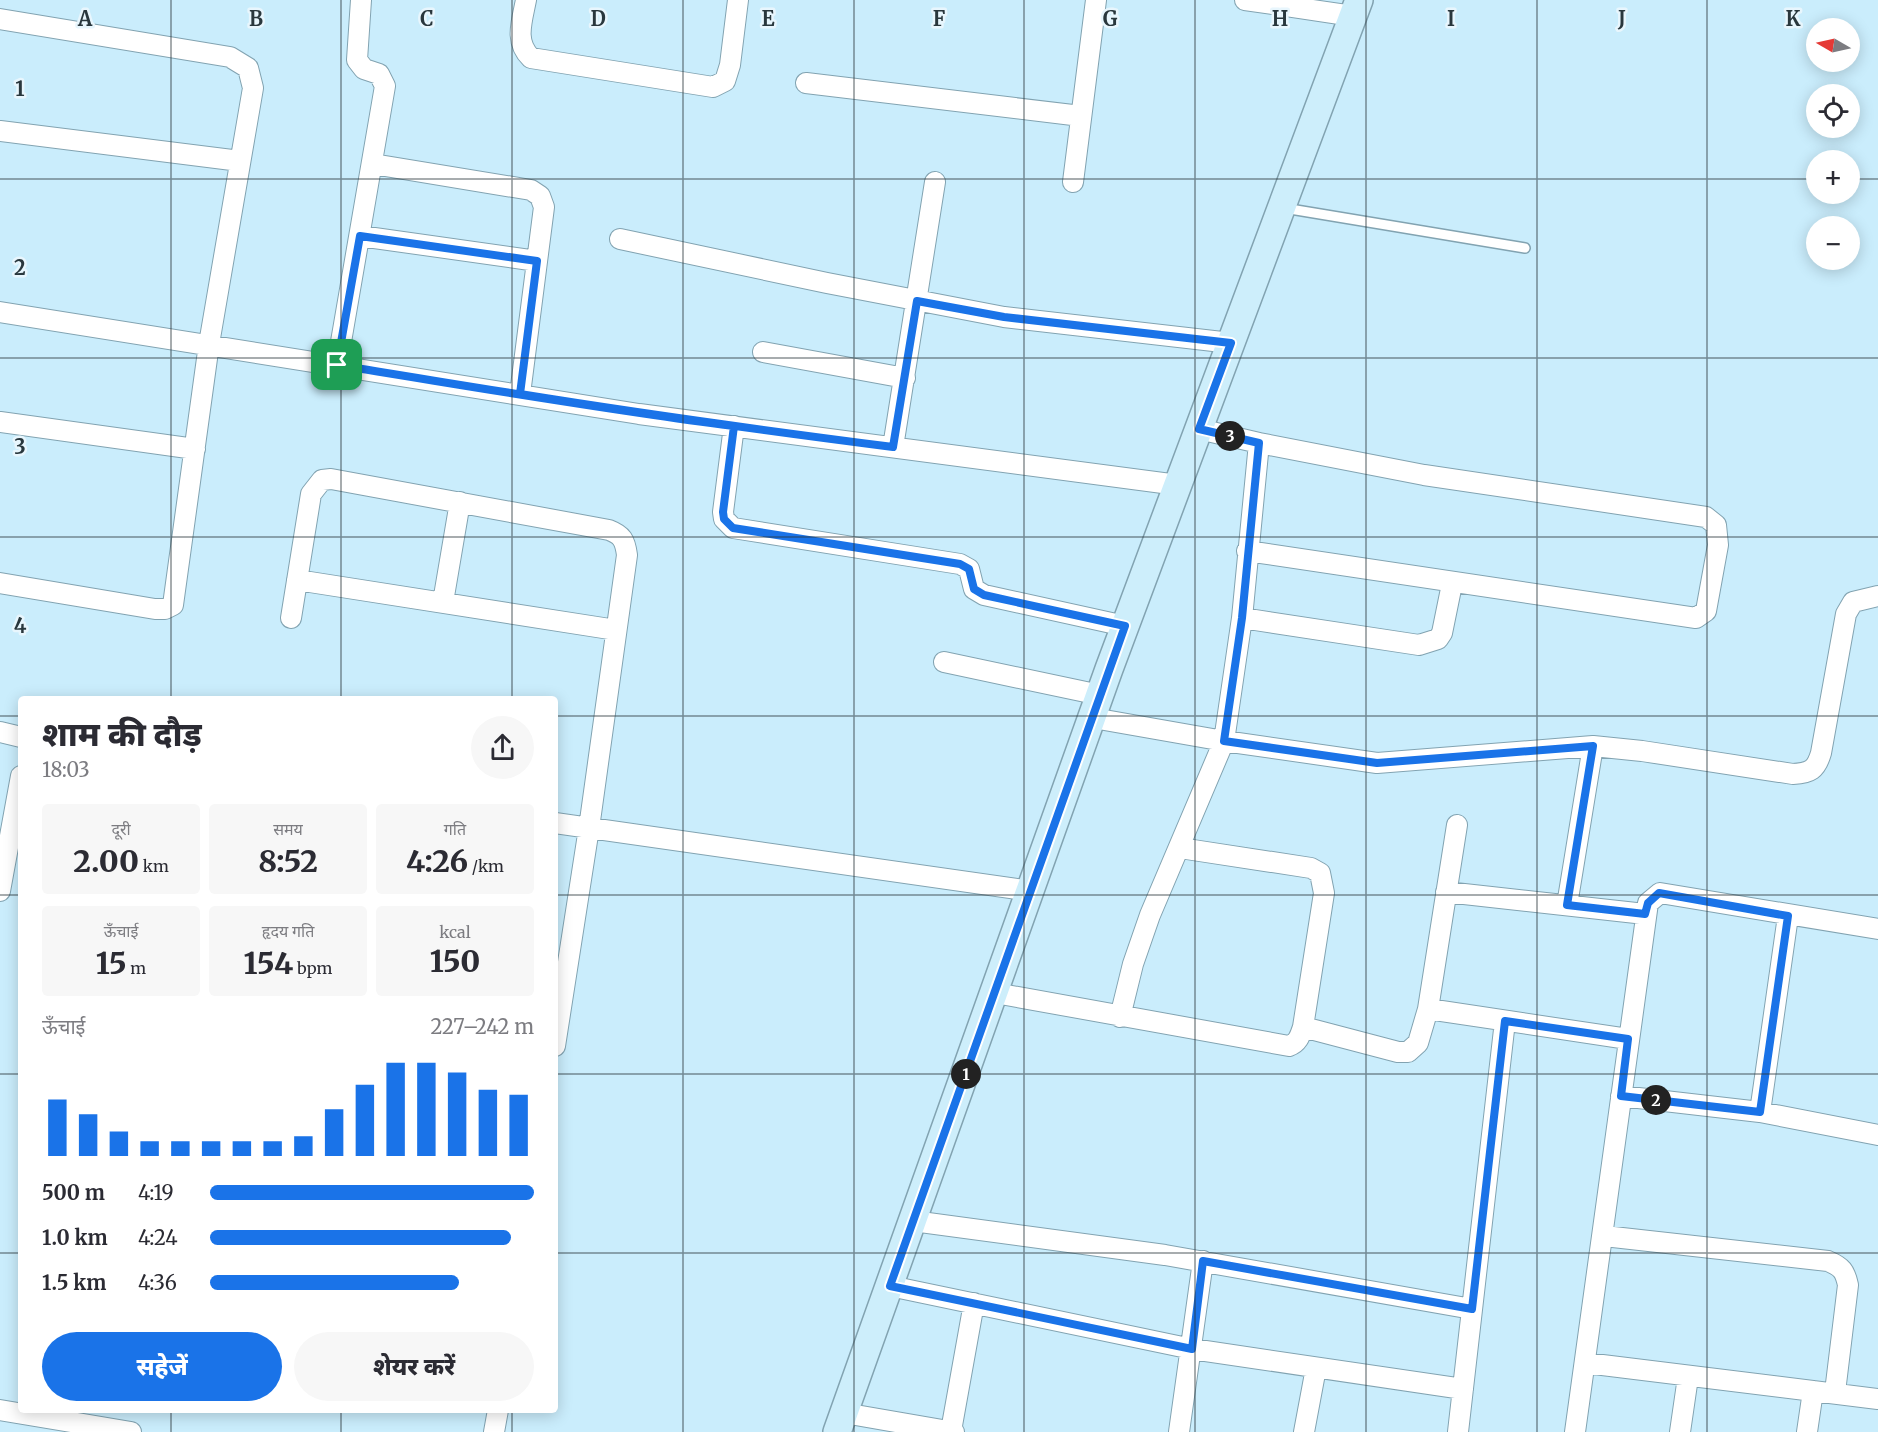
<!DOCTYPE html>
<html lang="hi">
<meta charset="utf-8">
<style>
:root{--surface:#fff;--page:#f7f7f7;--text:#2b2b33;--muted:#7c7c81;--accent:#1a73e8}
body{margin:0;font-family:Merriweather,"Noto Sans Devanagari",serif;background:var(--page);color:var(--text);height:100vh;display:flex;flex-direction:column;font-size:22px;white-space:nowrap}
*{box-sizing:border-box;margin:0}
p{font-size:20px;color:var(--muted)}
.icon{flex:none;width:33px;height:33px;fill:none;stroke:currentColor;stroke-width:2;stroke-linecap:round;stroke-linejoin:round}
.map{position:relative;flex:1;overflow:hidden}
.drawer{position:absolute;left:18px;top:696px;width:540px;height:717px;display:flex;flex-direction:column;background:var(--surface);border-radius:6px;box-shadow:0 3px 15px #0003}
.drawer>*{flex:none}
.needle{width:39px;rotate:279deg}
.buttons{position:absolute;left:1806px;top:18px;display:grid;gap:12px}
.buttons a{display:grid;place-items:center;width:54px;height:54px;border-radius:50%;background:var(--surface);box-shadow:0 3px 15px #0003;font-size:30px}
.pin{position:absolute;display:grid;place-items:center;width:51px;height:51px;color:#fff;margin:-26px;border-radius:12px;box-shadow:0 3px 9px #0006}
.km{position:absolute;width:30px;height:30px;margin:-15px;border-radius:50%;background:#222;color:#fff;font-size:16px;line-height:30px;text-align:center}
.round{display:grid;place-items:center;flex:none;width:63px;height:63px;border-radius:32px;background:var(--page)}
.headline{display:flex;align-items:center;justify-content:space-between;height:102px;padding:0 24px}
h1{font-size:33px;font-weight:800;line-height:45px}
.figures{display:grid;grid-template-columns:repeat(3,1fr);gap:9px;height:102px;padding:6px 24px}
.figures div{display:grid;align-content:center;border-radius:6px;background:var(--page);text-align:center}
.figures b{font-size:30px;font-weight:800}
.figures small{font-size:16px;font-weight:400}
.figures p{font-size:16px}
.chart{height:168px;padding:12px 24px}
.chart p{display:flex;justify-content:space-between}
.chart svg{width:100%;height:108px;margin-top:6px;stroke:var(--accent);stroke-width:6}
.action{display:flex;gap:12px;margin-top:auto;padding:12px 24px}
.action a{flex:1;height:69px;border-radius:36px;background:var(--accent);color:#fff;font-size:24px;font-weight:800;line-height:69px;text-align:center}
.action a+a{background:var(--page);color:var(--text)}
ul{padding:0 24px;list-style:none;font-size:20px}
li{display:grid;grid-template-columns:96px 72px 1fr;align-items:center;height:45px}
li i{height:15px;border-radius:8px;background:var(--accent)}
.map>svg:first-child{display:block}
.lines{fill:none;stroke-linecap:round;stroke-linejoin:round}
.lane-casing{stroke:#82a3b1;stroke-width:12}
.street-casing{stroke:#82a3b1;stroke-width:22}
.secondary-casing{stroke:#82a3b1;stroke-width:30}
.lane{stroke:#fff;stroke-width:9}
.street{stroke:#fff;stroke-width:20}
.secondary{stroke:#cdeefb;stroke-width:27}
.route-casing{stroke:#fff;stroke-width:12}
.route{stroke:#1a73e8;stroke-width:8}
.grid{fill:none;stroke:#29373d;stroke-width:1.5;stroke-opacity:0.55}
.grid-label{font-size:20px;text-anchor:middle;font-weight:bold;fill:#29373d;stroke:#e8f6fd;stroke-width:5;stroke-linejoin:round;paint-order:stroke}
</style>
<div class="map">
<svg width="1878" height="1432" viewBox="0 0 1878 1432">
<rect width="100%" height="100%" fill="#caedfc"/>
<g class="lines">
<!-- lane casing -->
<g class="lane-casing">
<path id="lane" d="M1284 208 1525 248"/>
</g>
<!-- street casing -->
<g class="street-casing">
<path id="street" d="M526 0C522 21 514 42 531 58L713 87 725 81 730 65 738 0
M1245 0 1353 16
M0 19 230 57 248 68 253 88 209 344 173 605 165 609H155L0 583
M806 83 1081 116
M0 131 240 161
M373 164 531 190 540 196 544 207 520 394
M1073 182 1096 0
M360 236 537 261
M620 239 827 283 1004 317 1231 343
M0 312 639 414 1178 485
M763 352 905 378
M337 365 385 86 379 74 364 69 357 60 361 0
M0 422 195 449
M734 426 723 512 724 519 733 528 960 564 969 569 974 589 984 595 1125 626
M893 447 935 182
M1247 551 1696 618 1706 611 1718 545 1716 525 1706 517 1424 475 1259 443
M297 580 616 630
M443 602 460 502
M291 618 311 494 322 480 331 479 609 530C622 535 625 540 627 555L589 828 555 1046
M1242 618 1419 645 1438 639 1442 633 1452 584
M944 662 1100 695
M1093 718 1224 741 1377 763 1593 746 1642 751 1793 774C1810 773 1816 770 1821 753L1846 614 1853 602 1878 596
M0 732 21 737
M555 823 1031 891
M0 891 21 776
M1446 892 1645 914
M1567 905 1593 746
M995 993 1289 1046C1298 1043 1300 1036 1303 1027L1324 893 1320 873 1311 868 1180 848
M1428 1009 1628 1039
M1120 1017 1133 964 1150 915 1224 741 1242 618 1259 443 1199 429
M1303 1027 1398 1052H1408L1418 1043 1428 1009 1457 825
M1621 1096 1760 1112 1878 1135
M1760 1112 1788 916
M913 1221 1165 1255 1472 1309
M1604 1236 1828 1261C1842 1267 1845 1271 1848 1285L1835 1392
M890 1286 1192 1349 1463 1389
M1586 1363 1878 1399
M0 1410 131 1432
M844 1413 954 1432
M951 1431 974 1303
M494 1432 498 1410
M1179 1432 1203 1261
M1304 1432 1316 1368
M1458 1432 1505 1021
M1575 1432 1648 903 1660 893 1878 929
M1680 1432 1688 1377
M1807 1432 1813 1391"/>
</g>
<!-- secondary casing -->
<g class="secondary-casing">
<path id="secondary" d="M837 1432 1109 669 1359 0"/>
</g>
<!-- lane -->
<use href="#lane" class="lane"/>
<!-- street -->
<use href="#street" class="street"/>
<!-- secondary -->
<use href="#secondary" class="secondary"/>
</g>
<g class="lines">
<!-- route casing -->
<g class="route-casing">
<path id="route" d="M337 365C469 386 601 409 734 426L723 512 724 519 733 528 960 564 969 569 974 589 984 595 1125 626 890 1286 1192 1349 1203 1261 1472 1309 1505 1021 1628 1039 1621 1096 1760 1112 1788 916 1659 893 1648 903 1645 914 1567 905 1593 746 1377 763 1224 741 1242 618 1259 443 1199 429 1231 343 1004 317 917 301 893 447C768 431 644 414 520 394L537 261 360 236 337 365"/>
</g>
<!-- route -->
<use href="#route" class="route"/>
</g>
<!-- grid -->
<path class="grid" d="M171 0V699M341 0V699M512 0V699M683 0V1432M854 0V1432M1024 0V1432M1195 0V1432M1366 0V1432M1537 0V1432M1707 0V1432M0 179H1816M1850 179H1878M0 358H1878M0 537H1878M0 716H21M555 716H1878M0 895H21M555 895H1878M0 1074H21M555 1074H1878M0 1253H21M555 1253H1878M171 1410V1432M341 1410V1432M512 1410V1432"/>
<g class="grid-label">
<text x="85" y="26">A</text>
<text x="256" y="26">B</text>
<text x="427" y="26">C</text>
<text x="598" y="26">D</text>
<text x="768" y="26">E</text>
<text x="939" y="26">F</text>
<text x="1110" y="26">G</text>
<text x="1280" y="26">H</text>
<text x="1451" y="26">I</text>
<text x="1622" y="26">J</text>
<text x="1793" y="26">K</text>
<text x="20" y="96">1</text>
<text x="20" y="275">2</text>
<text x="20" y="454">3</text>
<text x="20" y="633">4</text>
</g>
</svg>
<div class="buttons">
<a><svg class="needle" viewBox="-14 -14 28 28"><path d="M0-13l5 13h-10z" fill="#e53935"/><path d="M0 13l5-13h-10z" fill="#7c7c81"/></svg></a>
<a><svg class="icon" aria-label="locate" viewBox="0 0 24 24"><circle cx="12" cy="12" r="6"/><path d="M12 2v4M12 18v4M2 12h4M18 12h4"/></svg></a>
<a>+</a>
<a>−</a>
</div>
<div class="pin" style="left:337px;top:365px;background:#1e9e55"><svg class="icon" aria-label="arrive" viewBox="0 0 24 24"><path d="M6 21V4h12l-3 4 3 4H6"/></svg></div>
<b class="km" style="left:966px;top:1074px">1</b>
<b class="km" style="left:1656px;top:1100px">2</b>
<b class="km" style="left:1230px;top:436px">3</b>
<section class="drawer">
<div class="headline"><div><h1>शाम की दौड़</h1><p>18:03</p></div><a class="round"><svg class="icon" aria-label="share" viewBox="0 0 24 24"><path d="M12 15V3M7 8l5-5 5 5M5 13v7h14v-7"/></svg></a></div>
<div class="figures">
<div><p>दूरी</p><b>2.00<small> km</small></b></div>
<div><p>समय</p><b>8:52</b></div>
<div><p>गति</p><b>4:26<small> /km</small></b></div>
</div>
<div class="figures">
<div><p>ऊँचाई</p><b>15<small> m</small></b></div>
<div><p>हृदय गति</p><b>154<small> bpm</small></b></div>
<div><p>kcal</p><b>150</b></div>
</div>
<div class="chart"><p><span>ऊँचाई</span>227–242 m</p>
<svg viewBox="0 0 160 44" preserveAspectRatio="none"><path d="M5 44V21M15 44V27M25 44V34M35 44V38M45 44V38M55 44V38M65 44V38M75 44V38M85 44V36M95 44V25M105 44V15M115 44V6M125 44V6M135 44V10M145 44V17M155 44V19"/></svg>
</div>
<ul>
<li><b>500 m</b>4:19<i style="width:100%"></i></li>
<li><b>1.0 km</b>4:24<i style="width:93%"></i></li>
<li><b>1.5 km</b>4:36<i style="width:77%"></i></li>
</ul>
<div class="action"><a>सहेजें</a><a>शेयर करें</a></div>
</section>
</div>
